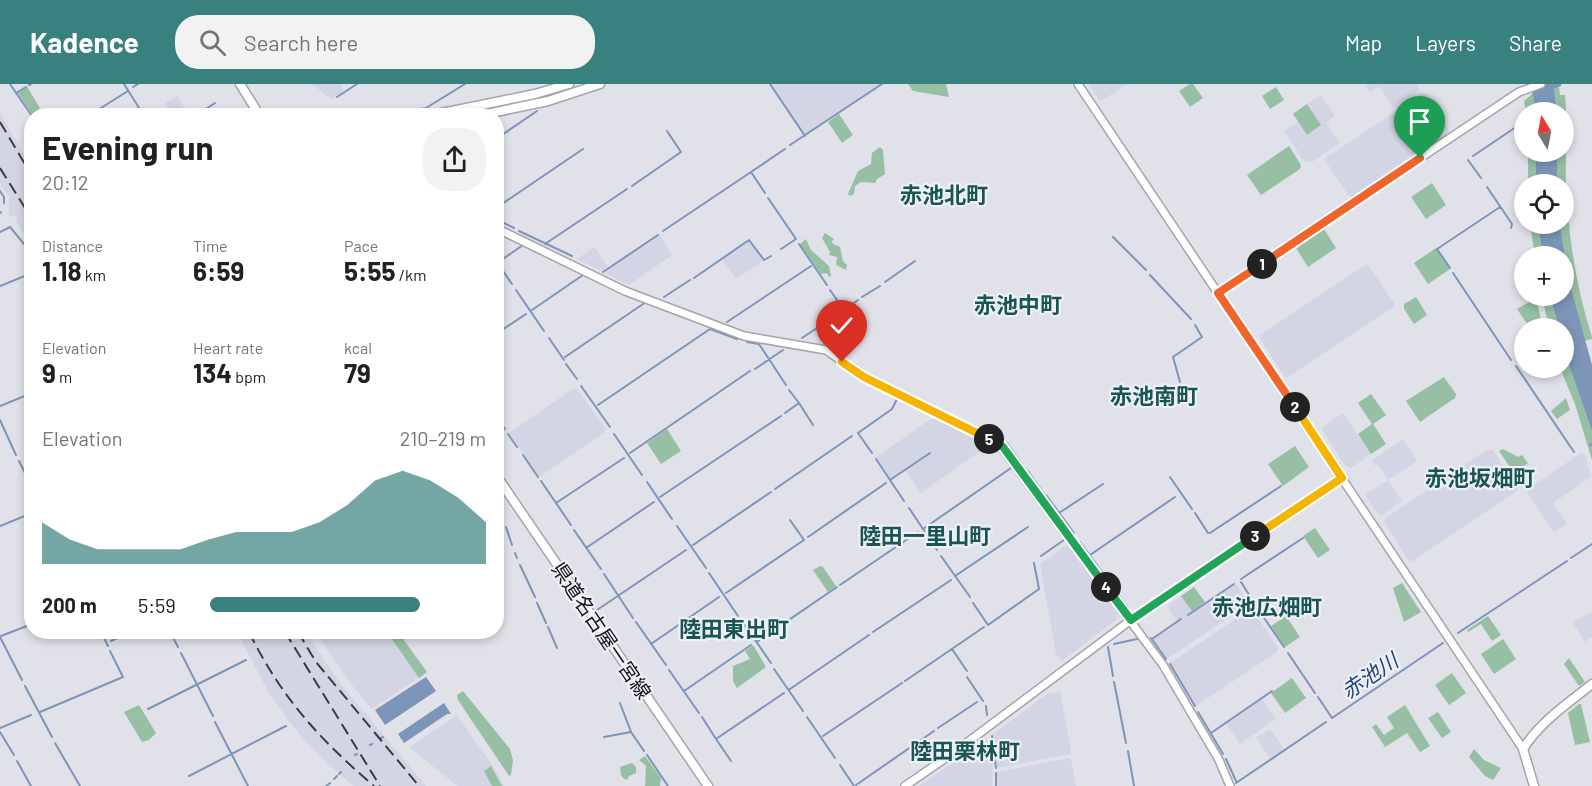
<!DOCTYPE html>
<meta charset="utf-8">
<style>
:root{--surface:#fff;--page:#f2f2f2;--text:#202124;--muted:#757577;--accent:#39817f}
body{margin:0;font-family:Barlow,"Noto Sans JP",sans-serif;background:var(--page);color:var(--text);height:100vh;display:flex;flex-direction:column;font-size:22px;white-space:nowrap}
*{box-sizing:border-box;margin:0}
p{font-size:20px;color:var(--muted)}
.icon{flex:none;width:33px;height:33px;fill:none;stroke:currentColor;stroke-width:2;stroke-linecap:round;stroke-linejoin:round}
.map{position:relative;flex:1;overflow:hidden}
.panel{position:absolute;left:24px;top:24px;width:480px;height:531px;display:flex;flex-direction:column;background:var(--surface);border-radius:24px;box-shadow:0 3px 9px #0003}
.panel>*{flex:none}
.needle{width:39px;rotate:350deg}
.tools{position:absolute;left:1514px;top:18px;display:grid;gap:12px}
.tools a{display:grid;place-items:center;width:60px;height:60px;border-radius:50%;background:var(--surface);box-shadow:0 3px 9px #0003;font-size:30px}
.pin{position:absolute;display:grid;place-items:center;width:51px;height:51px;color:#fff;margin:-62px -26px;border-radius:50% 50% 50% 0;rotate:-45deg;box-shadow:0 0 6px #0007}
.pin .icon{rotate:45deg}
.km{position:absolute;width:30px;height:30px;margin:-15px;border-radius:50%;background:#222;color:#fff;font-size:16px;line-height:30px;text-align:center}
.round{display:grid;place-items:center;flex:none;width:63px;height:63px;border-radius:24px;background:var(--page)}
.summary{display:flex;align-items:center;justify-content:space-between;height:102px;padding:0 18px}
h1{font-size:33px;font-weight:700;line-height:45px}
.metrics{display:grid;grid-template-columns:repeat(3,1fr);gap:9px;height:102px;padding:6px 18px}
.metrics div{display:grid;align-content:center}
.metrics b{font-size:26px;font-weight:700}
.metrics small{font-size:16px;font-weight:400}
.metrics p{font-size:16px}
.chart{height:168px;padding:12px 18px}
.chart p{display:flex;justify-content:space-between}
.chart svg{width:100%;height:108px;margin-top:6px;fill:var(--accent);opacity:.7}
ul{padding:0 18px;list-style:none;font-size:20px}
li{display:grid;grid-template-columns:96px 72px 1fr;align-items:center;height:45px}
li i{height:15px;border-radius:8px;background:var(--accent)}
header{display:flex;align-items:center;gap:36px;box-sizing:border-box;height:84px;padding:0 30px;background:var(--accent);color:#fff}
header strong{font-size:28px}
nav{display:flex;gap:33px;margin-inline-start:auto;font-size:21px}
.search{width:420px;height:54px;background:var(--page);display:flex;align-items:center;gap:15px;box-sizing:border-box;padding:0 21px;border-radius:24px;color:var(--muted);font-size:22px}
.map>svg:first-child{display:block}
.built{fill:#d4d5e4}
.green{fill:#96bfa4}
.water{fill:#7c95b8}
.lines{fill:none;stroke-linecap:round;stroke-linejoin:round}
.stream{stroke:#7c95b8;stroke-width:2}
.tertiary-casing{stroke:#a4a4ac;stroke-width:10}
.secondary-casing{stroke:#a4a4ac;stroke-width:11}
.tertiary{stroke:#fff;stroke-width:7}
.secondary{stroke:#fff;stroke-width:8}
.rail{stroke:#3b3c3f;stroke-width:2;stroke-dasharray:12 6;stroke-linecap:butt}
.split-1-casing{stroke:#fff;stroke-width:12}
.split-2-casing{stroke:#fff;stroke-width:12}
.split-3-casing{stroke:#fff;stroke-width:12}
.split-4-casing{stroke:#fff;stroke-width:12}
.split-5-casing{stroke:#fff;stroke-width:12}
.split-6-casing{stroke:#fff;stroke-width:12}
.split-1{stroke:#f0652b;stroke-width:8}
.split-2{stroke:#f0652b;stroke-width:8}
.split-3{stroke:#f5b400;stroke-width:8}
.split-4{stroke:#22a559;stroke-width:8}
.split-5{stroke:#22a559;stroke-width:8}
.split-6{stroke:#f5b400;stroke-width:8}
.labels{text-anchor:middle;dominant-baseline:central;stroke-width:4.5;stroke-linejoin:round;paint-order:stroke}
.street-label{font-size:20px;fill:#131416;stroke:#eeeff7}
.water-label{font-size:21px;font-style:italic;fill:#224474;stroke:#eeeff7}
.quarter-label{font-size:22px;font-weight:bold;fill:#195553;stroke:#eeeff7}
</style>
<header>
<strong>Kadence</strong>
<div class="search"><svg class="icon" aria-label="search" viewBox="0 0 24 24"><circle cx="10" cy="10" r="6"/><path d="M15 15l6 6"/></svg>Search here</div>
<nav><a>Map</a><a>Layers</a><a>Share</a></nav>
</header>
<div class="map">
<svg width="1592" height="702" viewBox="0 0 1592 702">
<rect width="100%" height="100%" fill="#e1e1ea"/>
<!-- built -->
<path class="built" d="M312 0H340L344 7 331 15Z
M771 0H881L805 51Z
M1089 0H1127L1103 16H1099Z
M1365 0H1418L1419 6 1393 23 1379 2 1370 8Z
M1422 10 1425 11 1449 46 1448 51 1351 115 1324 75Z
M1321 11 1335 32 1326 38 1340 59 1312 78 1304 77 1284 47 1298 38 1307 50 1321 41 1307 20Z
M177 12 189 31H173L165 19Z
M0 29 31 82V161L17 139 15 132H9V113L0 99Z
M660 151 671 169V172L629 201 604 189Z
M749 157 763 177 736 195 722 175Z
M594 163 608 183 602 187 577 175Z
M1365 181 1369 182 1394 219 1393 223 1288 293H1285L1260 255V251Z
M574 304 577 305 605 344 604 349 539 393 509 349Z
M1343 329 1371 370 1351 384 1345 381 1322 346 1323 343Z
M931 335H935L987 359 986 363 921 409 905 386 891 395 876 373Z
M1403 355 1417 377 1388 396 1402 417 1382 431 1378 430 1365 411 1388 396 1378 381 1375 382 1372 376Z
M1488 365 1493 366 1517 403V407L1412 477H1409L1384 438V435Z
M1581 369 1585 371 1591 393 1553 419 1567 440 1556 447H1553L1527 409 1528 405Z
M1068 460 1118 530 1116 536 1062 577 1056 570 1040 480Z
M1236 500 1247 517 1246 522 1167 575 1153 555 1177 538 1167 522 1181 512 1193 528Z
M1249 526 1253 527 1278 564 1277 568 1196 622 1170 579Z
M1592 527V553L1585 558 1573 539Z
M237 548H305L344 604 426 702H353L312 665 288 636 269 609Z
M315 548H398L427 588 372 625 351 600Z
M1060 607 1071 668 1070 670 997 684 992 651 1047 610Z
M1262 615 1276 635 1240 660 1226 640Z
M457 631 495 685 504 702H457L409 663Z
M1270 645 1284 665 1270 675 1256 654Z
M986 656 989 657 993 681 992 702H919Z
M1069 674 1071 676 1076 702H997V688Z"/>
<!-- green -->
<path class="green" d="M908 0H946L949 13 913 7Z
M1190 0H1193L1203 14 1190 23 1179 7Z
M27 3 40 24 32 30 18 9Z
M1276 3 1284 16 1270 25 1262 12Z
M1559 3 1560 11H1565C1568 40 1565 69 1566 99 1568 151 1576 203 1592 253V255L1584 257 1569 197 1560 140H1563V100H1557V68H1563V28H1557L1554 5Z
M1533 9 1536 28H1526L1524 17Z
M1307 20 1321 41 1307 51 1293 30Z
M839 30 853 51 842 59 828 38Z
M1289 62 1301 81 1300 85 1261 111 1247 91Z
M880 63 883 66 885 90 877 95 875 99 861 98 855 102 854 110 850 112 848 110 858 87 871 80 872 69Z
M1528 68H1536V100H1528Z
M1432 99 1446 121 1426 135 1411 113Z
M1530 140H1538L1543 172H1535Z
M1324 145 1336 164 1308 183 1296 164Z
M825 149 834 155 832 157 833 160 840 163 843 177 847 181 846 186 836 181 837 173 829 171 830 168 822 154Z
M806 155 811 166 829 182 831 192 829 193 827 189 821 190 800 160Z
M1436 164 1450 185 1428 200 1414 179Z
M1542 212H1550L1559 244H1549Z
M1416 213 1427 231 1414 240 1404 225V220Z
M1536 214 1543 244H1530L1517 225Z
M1563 261 1592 347V376L1575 320 1560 284H1563Z
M1444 293 1456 310 1455 314 1420 338 1406 317Z
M1371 310 1386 331 1373 340 1386 360 1371 370 1358 350 1372 340 1358 319Z
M1566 314 1570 326 1557 335 1551 327Z
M667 345 681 367 661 380 647 359Z
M1295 362 1309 383 1283 402 1268 380Z
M1503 365 1518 373 1522 371 1528 379 1514 389 1499 367Z
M1315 444 1330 466 1318 474 1303 452Z
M820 482 823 483 836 502 828 508 813 486Z
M1402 499 1421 528 1404 538 1393 504Z
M1194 503 1205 518 1192 527 1181 512Z
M1286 532 1300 553 1285 563 1271 542Z
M1488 532 1501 551 1492 557 1481 540 1468 548 1467 546Z
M387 548H398L427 588 419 594Z
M1503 555 1516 575 1494 590 1481 570Z
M753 561 766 583 737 604 733 597V582L750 575 745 567Z
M1569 574 1585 598 1579 602 1564 580Z
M1452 589 1466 609 1449 621 1435 601Z
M1292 594 1306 614 1285 629 1271 609Z
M463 607 510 665 513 676 511 691 509 692 458 616 457 611Z
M1579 620H1581L1590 658 1575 661 1568 629Z
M139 621 156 649 149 656 142 658 124 628Z
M1405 621 1430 662 1420 668 1407 649 1385 663 1372 643 1376 640 1384 651 1394 644 1387 633Z
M1438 628 1451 648 1442 654 1428 634Z
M1474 665 1484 676 1501 684 1493 696 1485 692 1469 673Z
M645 672 661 694 660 702H645L646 682 639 676Z
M632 679 636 683V689L629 692 627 696 624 695 621 691 620 683Z
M491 682 502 702H492L484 687Z"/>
<!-- water -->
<path class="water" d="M1531 0H1561V2L1554 5 1557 28H1536Z
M1536 68H1557V100H1536Z
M1538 140H1560L1569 197 1592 281V347L1564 266 1563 244H1559L1550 212H1563V172H1543Z
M426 593 436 607 385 641 375 626Z
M444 619 451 630H447L404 659 398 650Z"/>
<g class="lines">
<!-- stream -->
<path class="stream" d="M10 0 32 32
M124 0 141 27
M770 0 805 52
M29 1 31 0
M133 3 138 0
M16 9 26 3
M337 13 357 0
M389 31 426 24 465 0
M88 32 128 7
M195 32 215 19
M496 55 537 27
M790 61 882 0
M1473 72 1522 39
M1468 76 1481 94
M632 102 681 68 667 47
M1487 103 1512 140 1511 144
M0 107 4 113V119
M765 109 751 88 785 65
M768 114 796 155 781 165
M496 124 583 65
M0 129 1 128
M496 135 514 144
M519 147 572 172
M663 147 751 88
M0 148 10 143 24 160
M1113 153 1146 186
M545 160 627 105
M799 160 827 201
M28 165 32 170
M496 177 512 200
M500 177 523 161
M1450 184 1437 165 1500 123
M603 188 658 151
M1453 189 1511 276
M1150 191 1191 235
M694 194 749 156 764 176 771 172
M885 198 915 177
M0 202 32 189
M516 206 544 247
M664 213 690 196
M862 213 880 202
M532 226 583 191
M844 226 858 216
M727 238 811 182
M496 250 526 230
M549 254 564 276
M802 254 844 226 830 206
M747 258 759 260 786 301
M565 273 646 218
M566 280 577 295
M1516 282 1574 368
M755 285 783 266
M1180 298 1173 273 1202 253 1195 241
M581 302 610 343
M799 319 813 341
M598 321 710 245 737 255
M0 322 32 309
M785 329 799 319 789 306
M496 332 505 345
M0 336 16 371
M993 346 999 353
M508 350 517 363
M614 350 642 391
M1007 359 1022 380
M1590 361 1592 360
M630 369 750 287
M872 369 858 349 892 325 897 315
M523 371 538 393
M876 375 904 417
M19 377 32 403
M1025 384 1026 385
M1028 387 1042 407
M1170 393 1192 425
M890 396 930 369
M541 397 571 441
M647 398 672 435
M775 405 852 352
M1046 411 1074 449
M660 413 781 332
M556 419 624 374
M909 424 937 466
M1059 429 1103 400
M1195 429 1208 449
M0 442 32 429
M677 442 706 484
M506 443 512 461
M923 445 1011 384
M574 446 601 485
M1210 449 1281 402
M808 453 886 399
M1080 458 1129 525
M693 461 771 408
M586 464 654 418
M515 469 517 474
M1090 471 1175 413
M941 472 970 513
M1041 472 1064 456
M1571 474 1592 460
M520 481 535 513
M709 489 738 532
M604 490 633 534
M955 492 1028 443
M1241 495 1303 454
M1241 498 1253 517
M840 501 918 448
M726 509 804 456 790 436
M537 519 546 539
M973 519 988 541 1039 505 1034 479
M1256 522 1284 563
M597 526 686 466
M1188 531 1234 500
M742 537 771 579
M636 538 666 581
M548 543 557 564
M101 548 108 562
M170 548 178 563
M873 548 951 496
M1458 549 1567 477
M1 552 32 540
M0 553 22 596
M1151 554 1166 575
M1152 555 1181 535
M111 557 130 548
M758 557 837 503
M651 560 719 513
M1114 560 1137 555
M1108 563 1113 592
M952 565 967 587
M181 569 213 632
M1288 569 1315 609
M1170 580 1195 622
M774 585 803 627
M669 586 699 629
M967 593 983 617
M905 597 984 543
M1114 598 1126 659
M25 602 52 653
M790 605 869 551
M684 607 751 561
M1318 613 1332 634 1443 559
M620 619 631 648 644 667
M986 622 987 631
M148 625 246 576
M40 628 123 593 110 567
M1198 628 1223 670
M702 633 716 655 784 609
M807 633 835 674
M215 638 248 702
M0 644 31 631
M938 644 977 618
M0 648 14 671
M1211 649 1272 607
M823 652 902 599
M992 652 996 684
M604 653 631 648
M381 654 383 653
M716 655 731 677
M55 659 80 702
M370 661 372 660
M1128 667 1134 702
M355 671 357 670
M647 671 668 702
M1226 675 1236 697
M17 677 31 702
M840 681 854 702
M339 690 341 688
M189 692 286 642
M334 695 337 692
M1236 699 1326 638
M856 701 934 647
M326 702 330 699
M996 702V689"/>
<!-- tertiary casing -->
<g class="tertiary-casing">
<path id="tertiary" d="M1078 0 1523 665
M496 144 625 207 744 252 826 266 864 293 999 360 1163 581 1219 676 1230 702
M1218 209 1519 8 1541 0
M905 702 953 669 1131 536 1342 394"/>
</g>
<!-- secondary casing -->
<g class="secondary-casing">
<path id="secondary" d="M240 0 260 32
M427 32 535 10 569 0
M477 32 548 17 600 0
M496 391 708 702
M1534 702 1523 665C1540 638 1567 620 1592 600"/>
</g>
<!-- tertiary -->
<use href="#tertiary" class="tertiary"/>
<!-- secondary -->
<use href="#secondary" class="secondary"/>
<!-- rail -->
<path class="rail" d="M0 38 32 92
M0 84 32 135
M249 548C281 613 319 655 374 702
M285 548 380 702
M298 548 316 578 419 702"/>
</g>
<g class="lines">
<!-- split-1 casing -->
<g class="split-1-casing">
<path id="split-1" d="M1262 180 1420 74"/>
</g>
<!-- split-2 casing -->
<g class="split-2-casing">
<path id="split-2" d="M1262 180 1218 209 1295 323"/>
</g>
<!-- split-3 casing -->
<g class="split-3-casing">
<path id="split-3" d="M1255 452 1342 394 1295 323"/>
</g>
<!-- split-4 casing -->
<g class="split-4-casing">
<path id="split-4" d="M1106 503 1131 536 1255 452"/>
</g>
<!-- split-5 casing -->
<g class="split-5-casing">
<path id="split-5" d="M989 355 1003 363 1106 503"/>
</g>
<!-- split-6 casing -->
<g class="split-6-casing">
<path id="split-6" d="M842 278 864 293 989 355"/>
</g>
<!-- split-1 -->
<use href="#split-1" class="split-1"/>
<!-- split-2 -->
<use href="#split-2" class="split-2"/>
<!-- split-3 -->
<use href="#split-3" class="split-3"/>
<!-- split-4 -->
<use href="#split-4" class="split-4"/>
<!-- split-5 -->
<use href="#split-5" class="split-5"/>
<!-- split-6 -->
<use href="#split-6" class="split-6"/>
</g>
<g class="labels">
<!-- street labels -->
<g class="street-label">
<text transform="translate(602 546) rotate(56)">県道名古屋一宮線</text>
</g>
<!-- water labels -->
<g class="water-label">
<text transform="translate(1369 591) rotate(-34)">赤池川</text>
</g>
<!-- quarter labels -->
<g class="quarter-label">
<text x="944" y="110">赤池北町</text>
<text x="1018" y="220">赤池中町</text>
<text x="1154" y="311">赤池南町</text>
<text x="1480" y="393">赤池坂畑町</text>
<text x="925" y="451">陸田一里山町</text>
<text x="1267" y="522">赤池広畑町</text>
<text x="734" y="544">陸田東出町</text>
<text x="965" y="666">陸田栗林町</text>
</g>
</g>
</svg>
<div class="tools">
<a><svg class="needle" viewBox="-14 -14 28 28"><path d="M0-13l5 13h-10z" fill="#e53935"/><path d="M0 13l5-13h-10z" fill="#757577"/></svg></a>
<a><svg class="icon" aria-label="locate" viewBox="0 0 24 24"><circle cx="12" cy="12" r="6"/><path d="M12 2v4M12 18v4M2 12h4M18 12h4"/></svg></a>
<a>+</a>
<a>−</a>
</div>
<div class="pin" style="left:1420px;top:74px;background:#1e9e55"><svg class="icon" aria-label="arrive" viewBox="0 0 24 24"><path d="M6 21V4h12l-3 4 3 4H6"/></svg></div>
<div class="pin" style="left:842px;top:278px;background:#d93025"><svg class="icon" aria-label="check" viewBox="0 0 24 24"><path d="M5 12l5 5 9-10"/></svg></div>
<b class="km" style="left:1262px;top:180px">1</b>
<b class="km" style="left:1295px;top:323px">2</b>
<b class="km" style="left:1255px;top:452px">3</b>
<b class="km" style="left:1106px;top:503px">4</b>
<b class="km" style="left:989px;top:355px">5</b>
<section class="panel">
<div class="summary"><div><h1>Evening run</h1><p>20:12</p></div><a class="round"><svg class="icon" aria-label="share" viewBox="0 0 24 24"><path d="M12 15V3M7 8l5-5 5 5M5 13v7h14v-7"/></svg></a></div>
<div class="metrics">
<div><p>Distance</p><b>1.18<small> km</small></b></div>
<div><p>Time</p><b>6:59</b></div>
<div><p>Pace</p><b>5:55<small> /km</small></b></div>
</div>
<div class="metrics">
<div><p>Elevation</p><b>9<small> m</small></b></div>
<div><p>Heart rate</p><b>134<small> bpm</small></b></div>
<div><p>kcal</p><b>79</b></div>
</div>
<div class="chart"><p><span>Elevation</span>210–219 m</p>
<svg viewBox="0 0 160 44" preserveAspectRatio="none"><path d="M0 44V27L10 34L20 38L30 38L40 38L50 38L60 34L70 31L80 31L90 31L100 27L110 20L120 10L130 6L140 10L150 17L160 27V44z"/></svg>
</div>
<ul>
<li><b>200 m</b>5:59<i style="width:76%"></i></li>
</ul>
</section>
</div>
